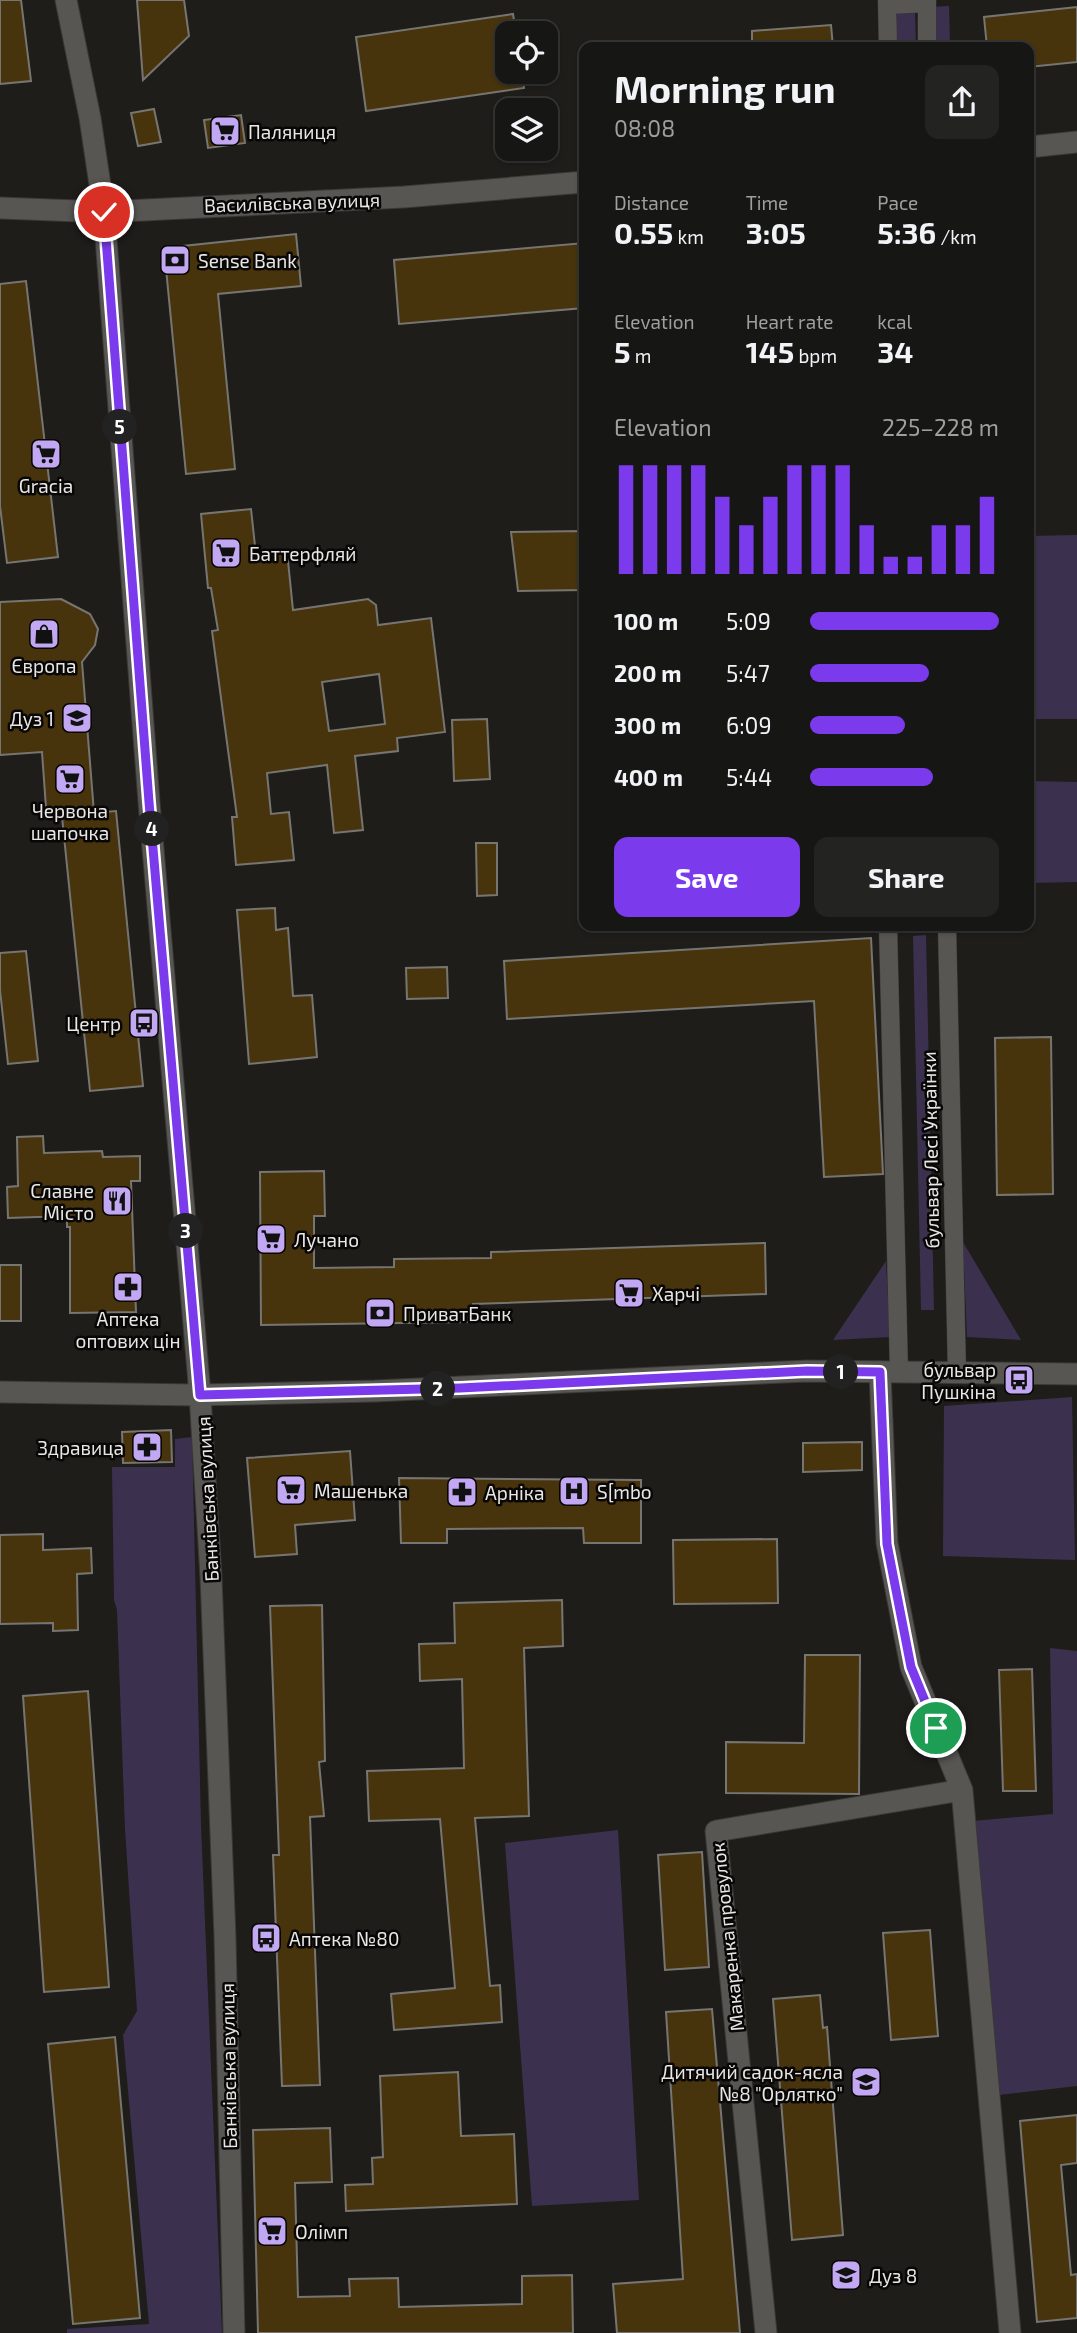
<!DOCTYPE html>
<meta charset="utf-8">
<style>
:root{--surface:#161614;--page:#232322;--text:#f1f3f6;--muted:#9e9fa0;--line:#353534;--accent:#7c3aed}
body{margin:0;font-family:"Exo 2",sans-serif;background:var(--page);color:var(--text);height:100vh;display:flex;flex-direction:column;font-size:26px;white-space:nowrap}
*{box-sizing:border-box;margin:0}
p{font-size:23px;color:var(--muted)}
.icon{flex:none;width:38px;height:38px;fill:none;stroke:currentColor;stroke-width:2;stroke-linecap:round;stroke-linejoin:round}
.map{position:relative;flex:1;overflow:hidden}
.side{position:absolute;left:579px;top:42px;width:455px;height:889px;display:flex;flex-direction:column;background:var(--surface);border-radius:14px;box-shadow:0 2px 5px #0004,0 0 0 2px var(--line)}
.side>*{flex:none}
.tools{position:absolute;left:495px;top:21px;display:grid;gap:14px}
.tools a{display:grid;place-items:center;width:63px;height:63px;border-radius:14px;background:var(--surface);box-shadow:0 2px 5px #0004,0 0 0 2px var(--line);font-size:35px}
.pin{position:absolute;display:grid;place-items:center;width:60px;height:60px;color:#fff;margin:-30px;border:4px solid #fff;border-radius:50%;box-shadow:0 2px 7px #0007}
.km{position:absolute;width:35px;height:35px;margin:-18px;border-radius:50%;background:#222;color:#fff;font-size:19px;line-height:35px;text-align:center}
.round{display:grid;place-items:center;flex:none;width:74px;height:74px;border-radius:14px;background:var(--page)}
.headline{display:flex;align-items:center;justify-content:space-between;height:119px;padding:0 35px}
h1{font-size:38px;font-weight:700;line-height:52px}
.metrics{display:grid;grid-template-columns:repeat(3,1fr);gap:10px;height:119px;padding:7px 35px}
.metrics div{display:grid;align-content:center}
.metrics b{font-size:30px;font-weight:700}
.metrics small{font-size:19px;font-weight:400}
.metrics p{font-size:19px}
.chart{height:196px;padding:14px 35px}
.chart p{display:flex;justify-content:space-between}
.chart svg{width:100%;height:126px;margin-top:7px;stroke:var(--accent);stroke-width:6}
.button{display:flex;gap:14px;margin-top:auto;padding:14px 35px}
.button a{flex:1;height:80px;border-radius:14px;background:var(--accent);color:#fff;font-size:28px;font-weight:700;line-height:80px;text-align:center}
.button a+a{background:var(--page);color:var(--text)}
ul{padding:0 35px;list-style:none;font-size:23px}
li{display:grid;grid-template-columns:112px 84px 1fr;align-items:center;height:52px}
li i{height:18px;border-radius:9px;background:var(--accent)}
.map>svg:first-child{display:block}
.green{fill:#3b314e}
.building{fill:#48340c;stroke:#777571;stroke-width:2;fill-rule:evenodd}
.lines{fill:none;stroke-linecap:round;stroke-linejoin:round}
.pedestrian-casing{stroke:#393836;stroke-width:19}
.minor-casing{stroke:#393836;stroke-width:23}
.tertiary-casing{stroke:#393836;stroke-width:23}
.pedestrian{stroke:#585653;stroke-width:18}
.minor{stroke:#585653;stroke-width:21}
.tertiary{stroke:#585653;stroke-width:21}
.route-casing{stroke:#fff;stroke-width:14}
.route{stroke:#7c3aed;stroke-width:9}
.labels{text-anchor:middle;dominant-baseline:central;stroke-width:5;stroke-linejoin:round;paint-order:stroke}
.poi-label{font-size:19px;fill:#e8e7e5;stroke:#080706;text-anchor:start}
.street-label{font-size:19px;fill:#e8e7e5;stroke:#080706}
</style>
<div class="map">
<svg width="1077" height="2333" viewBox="0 0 1077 2333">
<rect width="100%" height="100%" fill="#1e1d1a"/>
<!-- green -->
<path class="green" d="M949 6 950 47H931V7Z
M897 11H915L916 47H897Z
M1077 535V719H1029V536Z
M1029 781 1077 782V882L1029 883Z
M926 935 934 1310H921L913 936Z
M963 1242 1021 1340 967 1337Z
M886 1261 890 1337 833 1340Z
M1072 1397 1075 1560 943 1556 944 1406Z
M192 1437 201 1825 222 2333H67V2329L149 2324 123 2035 137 2011 125 1829 117 1610 114 1600 112 1467H175V1439Z
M1050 1648 1077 1651V2086L999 2095 973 1821 1053 1814Z
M618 1830 639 2200 532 2206 505 1843Z"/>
<!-- building -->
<path class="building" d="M0 0H21L31 81 0 84Z
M137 0H184L189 36 143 80Z
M1077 7V62L1029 67V47H987L984 17Z
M513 14 516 33H508V72H522L524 88 366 111 356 37Z
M831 25 833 47H752V31Z
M154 109 161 142 138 146 131 113Z
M241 115 245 143 208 148 204 120Z
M296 234 301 286 218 294 235 469 186 474 164 248Z
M584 243V308L399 324 394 260Z
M26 281 58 557 7 563 0 506V284Z
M251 509 256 555 287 551 293 610 368 599 376 605 378 625 431 618 445 732 397 738 398 751 355 756 363 830 334 833 327 765 267 773 271 814 289 812 294 860 236 865 232 817H237L212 631 218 630 211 588H208L201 514ZM379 674 385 724 329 731 322 682Z
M584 531V590L518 591 511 532Z
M61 599 90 614 98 629 95 645 82 662 94 813 116 811 143 1086 90 1091 61 807 46 808 42 752 0 755V602Z
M487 719 490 779 454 781 452 720Z
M476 843H497V895L477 896Z
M275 908 276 930 288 928 293 996 312 995 317 1057 249 1064 237 910Z
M871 938 883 1174 824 1177 814 1001 507 1019 504 961Z
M26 951 38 1061 8 1064 0 990V953Z
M447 967 448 998 407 999 406 968Z
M1051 1037 1053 1194 997 1195 995 1038Z
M43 1136 44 1153 102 1151 103 1157 140 1156V1181H131L136 1312 70 1313V1227H67V1216L8 1218 7 1187 18 1186 17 1137Z
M324 1171 325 1216H314V1268L394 1267V1259L491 1258V1252L765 1243 766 1294 473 1304V1322L261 1325 260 1172Z
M0 1265H21V1321H0Z
M171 1430 172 1462 123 1463 122 1432Z
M862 1442V1470L803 1472V1443Z
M350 1451 355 1520 295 1525 297 1554 255 1557 247 1458Z
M399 1478 641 1480V1543H584L583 1528 447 1529V1543H401Z
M43 1534V1550L91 1548 92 1573 77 1574 78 1630 53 1631V1623L0 1624V1535Z
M777 1539 778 1603 674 1604 673 1540Z
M562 1600 563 1646 524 1648 529 1816 475 1818 490 1986 500 1985 502 2022 394 2030 391 1994 455 1988 440 1819 369 1821 367 1771 464 1768 462 1679 420 1681 419 1644 455 1643 454 1603Z
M322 1605 325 1761 319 1762 324 1816 310 1817 320 2085 282 2086 273 1855H279L270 1606Z
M805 1655H860L859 1794 726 1793V1742L804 1743Z
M1032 1669 1036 1791H1003L999 1670Z
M88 1691 109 1987 44 1992 23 1696Z
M702 1852 709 1967 665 1970 658 1855Z
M930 1930 938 2036 891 2040 883 1933Z
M820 1995 823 2028 827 2027 843 2235 792 2240 773 1999Z
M712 2009 740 2333H617L613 2284 683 2279 666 2012Z
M115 2037 140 2318 73 2324 48 2044Z
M458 2072 461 2136 514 2134 517 2204 346 2211 345 2185 373 2184 372 2158 383 2157 380 2076Z
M1077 2115V2163L1061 2165 1071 2275 1077 2274V2318L1037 2322 1020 2121Z
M330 2128 332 2182 295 2183 298 2297 350 2296 349 2279 398 2278 399 2307 522 2304V2276L572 2275 573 2333H258L253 2130Z"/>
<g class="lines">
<!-- pedestrian casing -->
<g class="pedestrian-casing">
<path id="pedestrian" d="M887 0 888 47
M927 0V47
M887 5 927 3
M888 926 899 1372
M947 926 957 1373"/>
</g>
<!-- minor casing -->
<g class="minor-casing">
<path id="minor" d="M1029 147 1077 142
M0 208 104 212 404 197 584 182
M962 1790 1010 2333
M766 2333 716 1831 962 1790 911 1667 887 1543 880 1372"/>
</g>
<!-- tertiary casing -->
<g class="tertiary-casing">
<path id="tertiary" d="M66 0 90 118 104 212 149 802 200 1395 211 1577 225 1937 234 2333
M0 1392 196 1395 375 1391 807 1371 1077 1374"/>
</g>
<!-- pedestrian -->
<use href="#pedestrian" class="pedestrian"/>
<!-- minor -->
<use href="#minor" class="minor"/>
<!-- tertiary -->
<use href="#tertiary" class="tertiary"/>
</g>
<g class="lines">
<!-- route casing -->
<g class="route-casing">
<path id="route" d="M104 212 149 802 200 1395 460 1388 807 1371 880 1372 887 1544 911 1667 936 1728"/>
</g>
<!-- route -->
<use href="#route" class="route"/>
</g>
<!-- icons -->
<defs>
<g id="supermarket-square" transform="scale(1.575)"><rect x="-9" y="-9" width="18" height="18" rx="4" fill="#c2a7f2" stroke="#080706"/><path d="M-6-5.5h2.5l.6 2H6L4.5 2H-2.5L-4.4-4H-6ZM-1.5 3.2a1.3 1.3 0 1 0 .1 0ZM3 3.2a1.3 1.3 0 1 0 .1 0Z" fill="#111"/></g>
<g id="bank-square" transform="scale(1.575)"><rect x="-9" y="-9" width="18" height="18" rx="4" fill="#c2a7f2" stroke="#080706"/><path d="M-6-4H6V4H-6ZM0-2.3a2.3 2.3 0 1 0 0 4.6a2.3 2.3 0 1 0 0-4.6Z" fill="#111"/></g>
<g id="shop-square" transform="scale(1.575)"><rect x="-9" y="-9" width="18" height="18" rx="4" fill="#c2a7f2" stroke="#080706"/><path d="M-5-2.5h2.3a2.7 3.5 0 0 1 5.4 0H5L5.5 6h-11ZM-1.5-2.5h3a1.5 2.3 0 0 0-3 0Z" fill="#111"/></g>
<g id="school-square" transform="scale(1.575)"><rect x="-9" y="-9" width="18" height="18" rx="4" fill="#c2a7f2" stroke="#080706"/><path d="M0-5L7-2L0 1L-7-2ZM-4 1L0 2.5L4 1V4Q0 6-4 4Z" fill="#111"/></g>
<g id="bus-square" transform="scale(1.575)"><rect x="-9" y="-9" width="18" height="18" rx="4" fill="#c2a7f2" stroke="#080706"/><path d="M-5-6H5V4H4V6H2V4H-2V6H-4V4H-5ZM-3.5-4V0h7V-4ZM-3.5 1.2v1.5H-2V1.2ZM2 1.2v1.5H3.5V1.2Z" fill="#111"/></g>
<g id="restaurant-square" transform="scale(1.575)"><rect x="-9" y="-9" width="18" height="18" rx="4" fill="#c2a7f2" stroke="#080706"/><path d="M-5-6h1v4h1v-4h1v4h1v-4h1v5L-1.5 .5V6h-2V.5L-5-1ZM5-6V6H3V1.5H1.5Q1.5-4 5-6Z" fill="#111"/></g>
<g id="pharmacy-square" transform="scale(1.575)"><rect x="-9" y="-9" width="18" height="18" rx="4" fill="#c2a7f2" stroke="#080706"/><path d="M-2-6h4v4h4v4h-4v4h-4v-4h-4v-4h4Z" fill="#111"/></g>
<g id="hospital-square" transform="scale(1.575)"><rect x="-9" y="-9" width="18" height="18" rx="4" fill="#c2a7f2" stroke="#080706"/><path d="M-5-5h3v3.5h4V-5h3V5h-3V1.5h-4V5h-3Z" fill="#111"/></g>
</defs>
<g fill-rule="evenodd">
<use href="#supermarket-square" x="225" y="131"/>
<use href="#bank-square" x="175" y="260"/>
<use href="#supermarket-square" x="46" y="454"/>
<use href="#supermarket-square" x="226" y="553"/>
<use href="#shop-square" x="44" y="634"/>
<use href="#school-square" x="77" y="718"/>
<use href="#supermarket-square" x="70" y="779"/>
<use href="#bus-square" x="144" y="1023"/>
<use href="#restaurant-square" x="117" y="1201"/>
<use href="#supermarket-square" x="271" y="1239"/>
<use href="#pharmacy-square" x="128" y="1287"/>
<use href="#supermarket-square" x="629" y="1293"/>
<use href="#bank-square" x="380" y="1313"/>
<use href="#bus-square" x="1019" y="1380"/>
<use href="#pharmacy-square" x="147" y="1447"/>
<use href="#supermarket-square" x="291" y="1490"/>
<use href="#hospital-square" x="574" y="1491"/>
<use href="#pharmacy-square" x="462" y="1492"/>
<use href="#bus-square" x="266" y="1938"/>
<use href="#school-square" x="866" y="2082"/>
<use href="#supermarket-square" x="272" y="2231"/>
<use href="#school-square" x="846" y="2275"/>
</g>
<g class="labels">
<!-- poi labels -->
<g class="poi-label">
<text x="248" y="131">Паляниця</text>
<text x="198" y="260">Sense Bank</text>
<text x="46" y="485" text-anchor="middle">Gracia</text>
<text x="249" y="553">Баттерфляй</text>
<text x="44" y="665" text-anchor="middle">Європа</text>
<text x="54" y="718" text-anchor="end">Дуз 1</text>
<text x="70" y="810" text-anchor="middle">Червона<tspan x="70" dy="22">шапочка</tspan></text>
<text x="121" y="1023" text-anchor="end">Центр</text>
<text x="94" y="1190" text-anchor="end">Славне<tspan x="94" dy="22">Місто</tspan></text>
<text x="294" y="1239">Лучано</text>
<text x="652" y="1293">Харчі</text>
<text x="403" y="1313">ПриватБанк</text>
<text x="128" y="1318" text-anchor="middle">Аптека<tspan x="128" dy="22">оптових цін</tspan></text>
<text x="996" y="1369" text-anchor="end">бульвар<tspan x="996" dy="22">Пушкіна</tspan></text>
<text x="124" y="1447" text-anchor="end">Здравица</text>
<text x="314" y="1490">Машенька</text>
<text x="597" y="1491">S[mbo</text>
<text x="485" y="1492">Арніка</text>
<text x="289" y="1938">Аптека №80</text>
<text x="843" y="2071" text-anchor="end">Дитячий садок-ясла<tspan x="843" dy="22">№8 "Орлятко"</tspan></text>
<text x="295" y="2231">Олімп</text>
<text x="869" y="2275">Дуз 8</text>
</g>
<!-- street labels -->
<g class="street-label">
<text transform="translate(292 202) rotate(-2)">Василівська вулиця</text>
<text transform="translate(930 1150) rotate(-91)">бульвар Лесі Українки</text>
<text transform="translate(207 1499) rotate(-93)">Банківська вулиця</text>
<text transform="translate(727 1937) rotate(-96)">Макаренка провулок</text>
<text transform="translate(228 2066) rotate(-91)">Банківська вулиця</text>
</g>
</g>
</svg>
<div class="tools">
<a><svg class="icon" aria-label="locate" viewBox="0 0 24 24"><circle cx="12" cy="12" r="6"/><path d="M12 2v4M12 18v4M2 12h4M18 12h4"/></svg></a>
<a><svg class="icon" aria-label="layers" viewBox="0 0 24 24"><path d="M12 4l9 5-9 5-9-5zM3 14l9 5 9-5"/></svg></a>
</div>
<div class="pin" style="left:936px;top:1728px;background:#1e9e55"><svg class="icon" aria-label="arrive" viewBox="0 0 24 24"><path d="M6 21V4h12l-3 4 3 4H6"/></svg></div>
<div class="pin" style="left:104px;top:212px;background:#d93025"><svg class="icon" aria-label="check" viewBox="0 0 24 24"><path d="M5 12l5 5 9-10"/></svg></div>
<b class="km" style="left:841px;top:1372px">1</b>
<b class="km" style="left:438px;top:1389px">2</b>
<b class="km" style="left:186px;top:1231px">3</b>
<b class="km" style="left:152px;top:829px">4</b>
<b class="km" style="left:120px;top:427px">5</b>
<section class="side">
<div class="headline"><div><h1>Morning run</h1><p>08:08</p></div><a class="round"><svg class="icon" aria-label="share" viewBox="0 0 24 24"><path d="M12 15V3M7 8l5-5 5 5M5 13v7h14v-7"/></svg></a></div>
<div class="metrics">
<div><p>Distance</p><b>0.55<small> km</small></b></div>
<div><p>Time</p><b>3:05</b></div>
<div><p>Pace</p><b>5:36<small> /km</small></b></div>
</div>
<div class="metrics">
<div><p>Elevation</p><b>5<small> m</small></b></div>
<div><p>Heart rate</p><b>145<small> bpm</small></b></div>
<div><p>kcal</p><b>34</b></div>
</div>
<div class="chart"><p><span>Elevation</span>225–228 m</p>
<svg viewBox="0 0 160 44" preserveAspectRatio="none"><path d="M5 44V6M15 44V6M25 44V6M35 44V6M45 44V17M55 44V27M65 44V17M75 44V6M85 44V6M95 44V6M105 44V27M115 44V38M125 44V38M135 44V27M145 44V27M155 44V17"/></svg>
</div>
<ul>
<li><b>100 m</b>5:09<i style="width:100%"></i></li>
<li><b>200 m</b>5:47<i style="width:63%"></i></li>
<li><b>300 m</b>6:09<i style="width:50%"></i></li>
<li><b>400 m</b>5:44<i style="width:65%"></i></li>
</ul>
<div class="button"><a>Save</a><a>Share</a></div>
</section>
</div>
